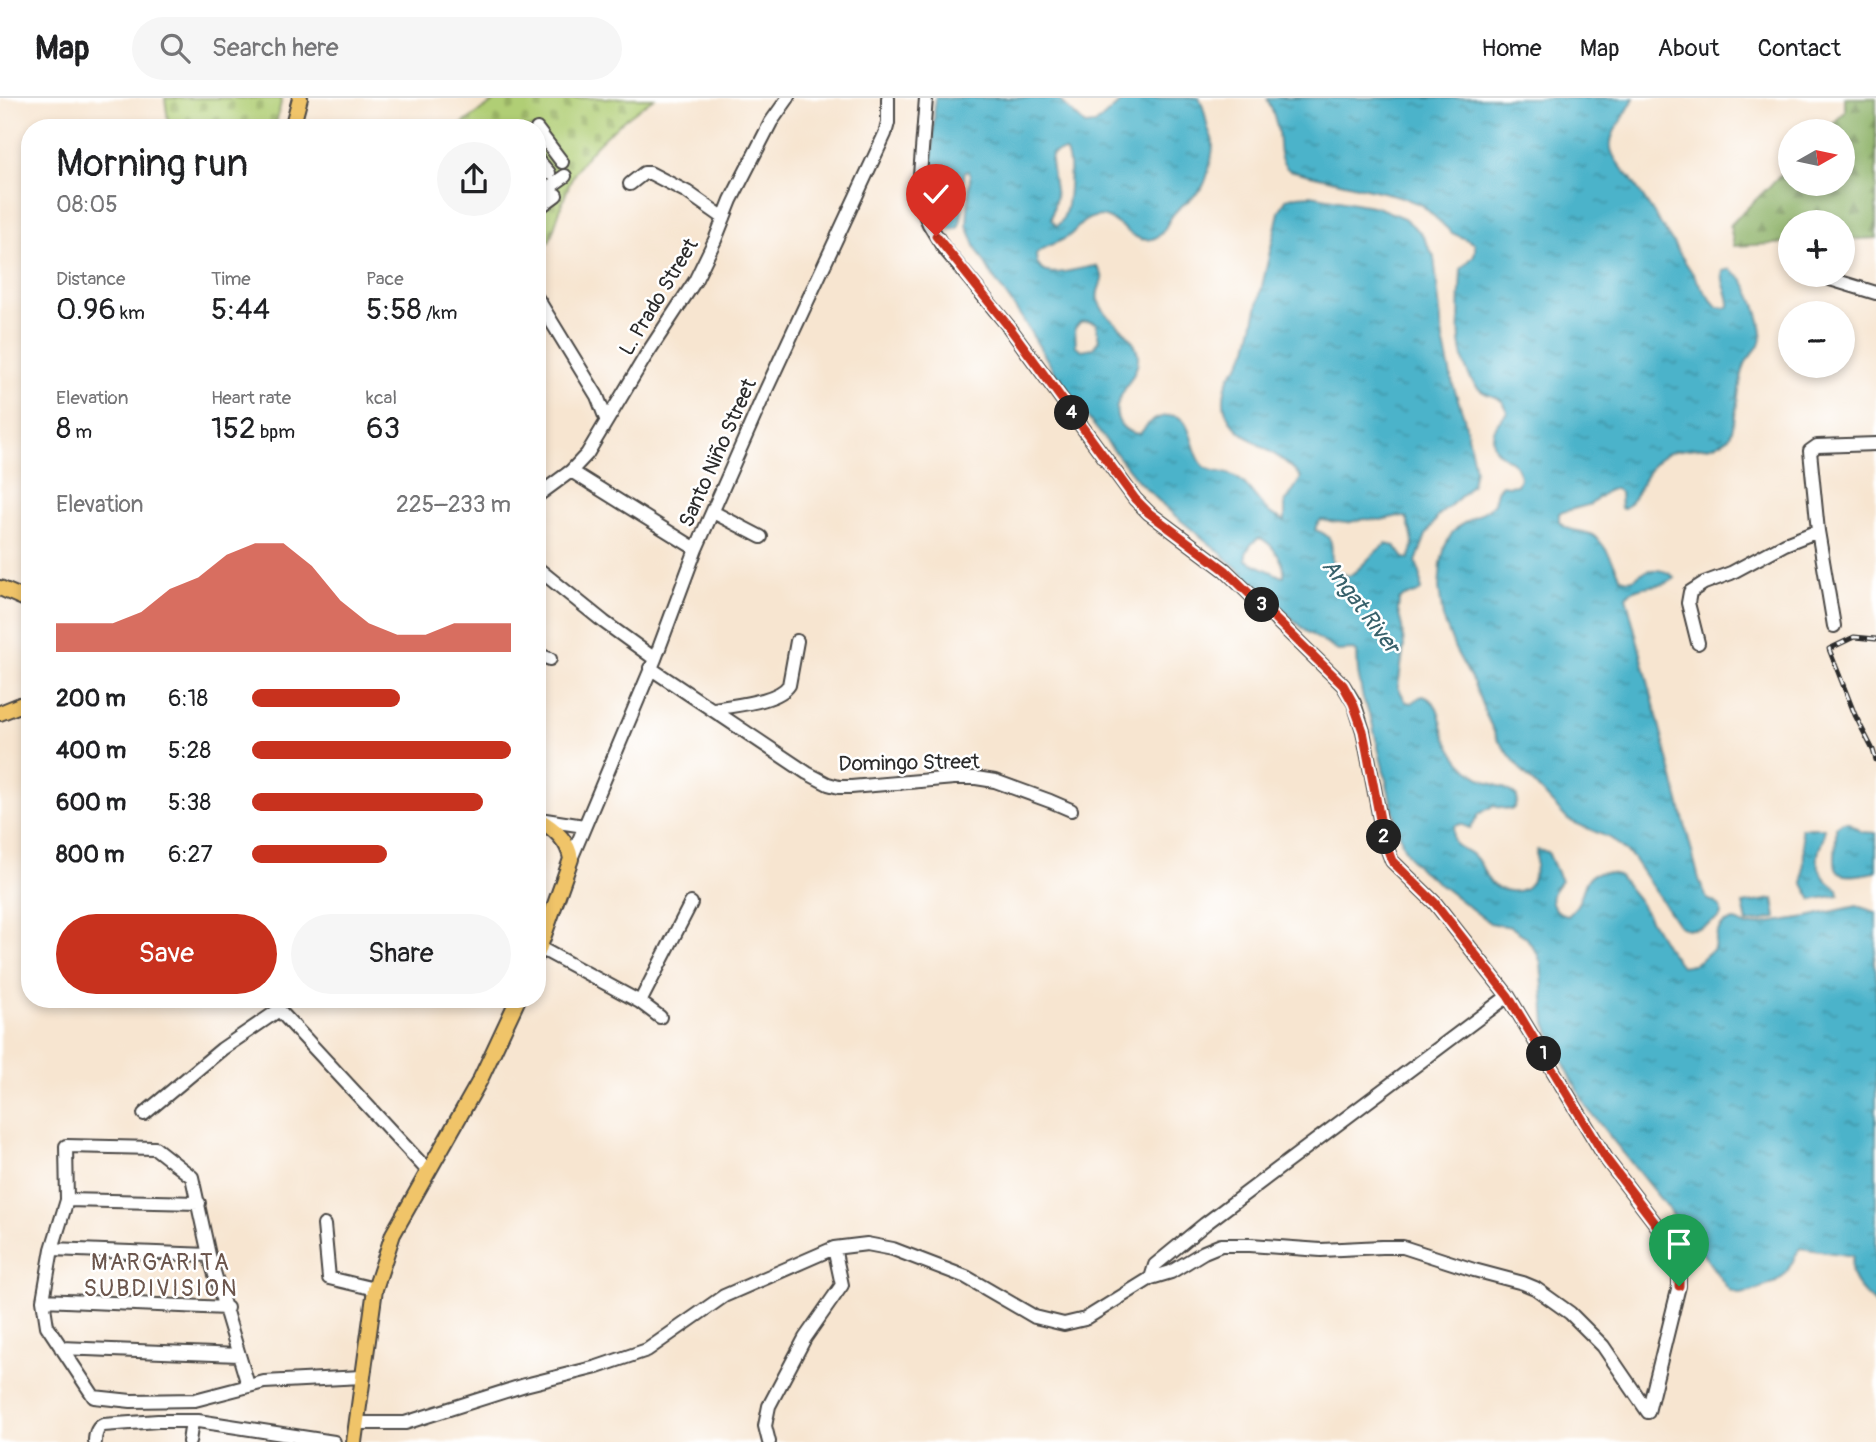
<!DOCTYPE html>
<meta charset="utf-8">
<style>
:root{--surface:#fff;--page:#f6f6f6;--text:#202124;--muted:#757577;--line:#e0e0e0;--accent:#c8321e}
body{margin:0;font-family:Pangolin,sans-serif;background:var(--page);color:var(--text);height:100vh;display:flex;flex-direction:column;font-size:26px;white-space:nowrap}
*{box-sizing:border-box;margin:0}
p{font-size:23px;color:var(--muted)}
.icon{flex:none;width:38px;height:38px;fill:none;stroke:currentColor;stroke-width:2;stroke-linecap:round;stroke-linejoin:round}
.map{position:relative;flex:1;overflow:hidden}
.side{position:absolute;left:21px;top:21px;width:525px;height:889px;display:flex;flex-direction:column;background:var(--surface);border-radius:28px;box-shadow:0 4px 10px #0003}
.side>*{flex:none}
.needle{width:46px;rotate:81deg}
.controls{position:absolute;left:1778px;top:21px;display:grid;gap:14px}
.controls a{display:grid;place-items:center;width:77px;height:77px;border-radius:50%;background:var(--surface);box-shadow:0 4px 10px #0003;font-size:35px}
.pin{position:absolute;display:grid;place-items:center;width:60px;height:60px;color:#fff;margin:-72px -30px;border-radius:50% 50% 50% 0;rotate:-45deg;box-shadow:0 0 7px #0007}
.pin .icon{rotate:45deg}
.km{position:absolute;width:35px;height:35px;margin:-18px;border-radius:50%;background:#222;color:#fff;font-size:19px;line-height:35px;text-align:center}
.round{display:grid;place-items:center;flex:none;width:74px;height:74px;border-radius:37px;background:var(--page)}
.headline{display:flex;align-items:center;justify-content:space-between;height:119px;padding:0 35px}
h1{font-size:38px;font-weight:600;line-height:52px}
.figures{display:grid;grid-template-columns:repeat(3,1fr);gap:10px;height:119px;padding:7px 35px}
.figures div{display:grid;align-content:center}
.figures b{font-size:30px;font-weight:600}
.figures small{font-size:19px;font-weight:400}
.figures p{font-size:19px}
.chart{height:196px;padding:14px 35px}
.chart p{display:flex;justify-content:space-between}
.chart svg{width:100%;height:126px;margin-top:7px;fill:var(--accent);opacity:.7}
.cta{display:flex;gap:14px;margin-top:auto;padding:14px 35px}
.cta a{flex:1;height:80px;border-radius:42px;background:var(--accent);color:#fff;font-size:28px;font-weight:600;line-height:80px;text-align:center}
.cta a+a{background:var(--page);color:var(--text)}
ul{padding:0 35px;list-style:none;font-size:23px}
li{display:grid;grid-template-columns:112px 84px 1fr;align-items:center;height:52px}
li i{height:18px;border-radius:9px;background:var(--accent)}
header{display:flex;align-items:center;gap:42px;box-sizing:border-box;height:98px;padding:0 35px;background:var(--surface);border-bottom:2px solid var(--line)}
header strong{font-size:33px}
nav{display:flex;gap:38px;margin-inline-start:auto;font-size:24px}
.search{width:490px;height:63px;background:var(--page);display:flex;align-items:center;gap:18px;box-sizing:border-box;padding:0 24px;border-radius:38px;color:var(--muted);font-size:26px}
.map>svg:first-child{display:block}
.forest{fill:url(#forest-firs);stroke:#5c6e48;stroke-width:2}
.cemetery{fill:url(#cemetery-stones);stroke:#6e7c50;stroke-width:2}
.water{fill:url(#water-ripples);stroke:#3b6f7a;stroke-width:2;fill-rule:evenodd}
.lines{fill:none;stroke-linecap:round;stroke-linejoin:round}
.minor-casing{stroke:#4a4744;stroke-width:16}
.major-casing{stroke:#4a4744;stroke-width:18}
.minor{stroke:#fff;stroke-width:12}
.major{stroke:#f0c469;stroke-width:14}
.rail-casing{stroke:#2b2b2b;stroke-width:5}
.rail{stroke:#fff;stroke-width:2.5;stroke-dasharray:8;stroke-linecap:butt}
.route-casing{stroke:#fff;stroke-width:14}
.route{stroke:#c8321e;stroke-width:9}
.labels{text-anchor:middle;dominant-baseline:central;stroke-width:5;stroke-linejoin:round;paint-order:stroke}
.street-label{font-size:21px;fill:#2b2b2b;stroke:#fff}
.water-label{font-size:23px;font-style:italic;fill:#38616b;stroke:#fff}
.neighbourhood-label{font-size:23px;letter-spacing:2px;fill:#6b554c;stroke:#fff}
</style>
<header>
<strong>Map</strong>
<div class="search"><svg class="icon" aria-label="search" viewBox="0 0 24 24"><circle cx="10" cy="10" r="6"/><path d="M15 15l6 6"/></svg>Search here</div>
<nav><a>Home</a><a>Map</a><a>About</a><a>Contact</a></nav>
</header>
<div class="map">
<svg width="1876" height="1344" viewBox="0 0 1876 1344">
<defs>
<pattern id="forest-firs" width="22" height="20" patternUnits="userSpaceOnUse" patternTransform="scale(1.75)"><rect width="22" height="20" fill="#8cb166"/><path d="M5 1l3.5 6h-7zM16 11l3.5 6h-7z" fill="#739054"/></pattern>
<pattern id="cemetery-stones" width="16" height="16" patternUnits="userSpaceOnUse" patternTransform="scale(1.75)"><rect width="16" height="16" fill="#b0ce75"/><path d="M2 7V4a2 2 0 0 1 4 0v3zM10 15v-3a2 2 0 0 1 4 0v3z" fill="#98b165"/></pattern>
<pattern id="water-ripples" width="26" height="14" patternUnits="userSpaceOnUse" patternTransform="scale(1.75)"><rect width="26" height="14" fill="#4bb3ca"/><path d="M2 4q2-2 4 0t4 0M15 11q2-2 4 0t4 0" fill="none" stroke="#3f92a4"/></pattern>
</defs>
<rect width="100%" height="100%" fill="#fff"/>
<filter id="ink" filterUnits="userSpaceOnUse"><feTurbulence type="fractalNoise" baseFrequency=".0143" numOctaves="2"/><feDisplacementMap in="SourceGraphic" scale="14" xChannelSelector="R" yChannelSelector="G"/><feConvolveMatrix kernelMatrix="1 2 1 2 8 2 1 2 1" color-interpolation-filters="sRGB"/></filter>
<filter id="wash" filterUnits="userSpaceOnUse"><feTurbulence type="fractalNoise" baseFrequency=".00686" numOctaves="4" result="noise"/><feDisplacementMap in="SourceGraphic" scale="28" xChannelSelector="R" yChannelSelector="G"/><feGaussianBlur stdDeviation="1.57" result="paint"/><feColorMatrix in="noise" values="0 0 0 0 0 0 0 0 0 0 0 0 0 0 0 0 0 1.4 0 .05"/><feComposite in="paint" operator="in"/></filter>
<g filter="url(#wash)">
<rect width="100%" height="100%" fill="#f7e5d0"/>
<!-- forest -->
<path class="forest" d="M1845 0H1876V140L1843 142V124H1790V145L1734 148 1730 127 1790 68V86H1843V33H1825L1845 14Z"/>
<!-- cemetery -->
<path class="cemetery" d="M165 0H282L275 30H169Z
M499 0H654C627 18 588 49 573 78 563 99 557 123 549 144L537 129V30H464L461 27Z"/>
<!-- water -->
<path class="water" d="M935 0H1057L1085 27 1096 26 1125 0H1199C1205 10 1205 19 1208 30 1210 36 1213 40 1213 46 1213 55 1208 80 1203 88 1196 100 1180 106 1172 118 1166 126 1164 138 1152 141 1129 147 1117 113 1094 119 1080 122 1075 136 1064 141 1053 147 1046 147 1036 156 1036 189 1076 169 1096 168 1111 183 1094 187 1098 202 1105 224 1135 232 1138 258 1140 283 1104 302 1121 327 1126 333 1132 336 1140 336 1147 326 1153 320 1166 318 1195 312 1189 356 1205 369 1213 375 1222 373 1231 377 1249 384 1256 404 1270 415 1274 418 1280 420 1285 423V405L1301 380C1277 344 1202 338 1230 278 1233 273 1237 270 1240 265 1243 260 1245 255 1248 250L1279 114 1286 101 1297 98 1311 97 1377 109 1404 120 1421 135 1434 159 1443 242 1453 287 1464 319 1475 371 1472 386 1459 400 1439 417 1426 437 1416 464 1421 478V492C1415 497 1406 497 1399 502L1398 513 1402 529 1404 548 1398 589 1406 604 1412 605 1420 599 1424 598C1441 606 1439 619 1444 635 1446 642 1450 649 1454 655 1462 668 1473 677 1487 684 1498 688 1508 690 1517 699 1517 704 1516 709 1511 712L1493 708 1479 716 1473 727 1470 730 1460 726 1454 728C1448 751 1464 748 1476 760 1483 767 1484 777 1490 784 1493 789 1499 791 1504 792 1531 799 1538 777 1536 754L1537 752 1548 754 1558 777 1561 782C1559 787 1553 791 1552 797 1549 807 1558 816 1568 818 1592 798 1574 765 1618 777L1639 803 1665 847 1681 868 1694 866 1704 859 1714 850 1717 835 1722 827 1728 824 1735 823 1748 828 1807 819 1857 808 1876 814C1876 826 1876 838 1876 850 1875 859 1872 863 1876 872V1207C1861 1192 1846 1182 1853 1158L1800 1150 1785 1177 1776 1184 1751 1194 1740 1196 1729 1192 1687 1134 1587 1010 1561 960 1546 925 1541 865 1538 857 1526 839 1511 829 1490 825 1421 772 1411 761 1403 748 1393 711 1371 620 1363 601 1358 575 1357 554 1353 552 1338 553 1307 534 1215 450 1173 416 1139 384 1064 290 1022 220 991 176 976 150 967 127 970 78 968 73 965 74C960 92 966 113 958 130 943 136 934 116 931 104 927 86 932 67 933 49 934 33 934 16 935 0ZM1065 53C1073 63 1069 108 1063 120 1061 125 1060 125 1056 128L1051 121 1056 99 1051 64 1052 57 1058 54ZM1087 223 1096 225 1099 242 1093 250 1082 252 1076 248 1075 230 1080 224ZM1399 418 1407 420C1411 437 1417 444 1409 461L1404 460 1395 448 1386 446C1371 455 1364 469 1349 478 1313 469 1350 442 1315 432L1317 426 1321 422 1347 425 1362 421 1381 422ZM1260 440C1272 445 1286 465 1284 478L1282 479 1246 462C1244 454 1252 443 1260 440Z
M1267 0H1634C1616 37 1594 43 1630 79L1704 193 1717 209 1726 210 1729 208C1730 196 1720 185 1723 173L1730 171C1734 174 1739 178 1742 181 1751 193 1762 222 1762 237 1761 249 1752 255 1746 264 1737 281 1737 334 1727 341 1708 355 1680 346 1661 359 1643 372 1641 399 1623 411L1621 410 1620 394 1615 390 1607 393 1591 406 1559 415V424C1568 435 1582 431 1594 438 1604 445 1616 469 1621 480 1625 481 1628 483 1633 481 1640 479 1635 478 1642 475 1652 469 1668 472 1675 480 1661 493 1640 483 1626 498L1699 781 1707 801C1716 805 1724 808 1720 819 1708 827 1692 837 1678 827L1633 760 1612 741 1568 722 1522 673 1498 642 1486 617 1474 586 1455 551 1443 520 1439 490 1441 465 1445 448 1452 435 1459 428 1488 411 1494 405 1497 392 1502 387 1509 388 1517 387 1520 380C1519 376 1519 372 1517 369 1508 357 1487 357 1494 333 1496 325 1503 320 1507 314 1504 296 1490 301 1479 291 1452 266 1460 204 1461 171 1468 162 1479 158 1474 145L1452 135 1422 107 1399 98 1289 72C1277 61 1280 49 1278 34 1276 22 1272 11 1267 0Z
M1843 724H1849L1861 734 1876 735V774C1825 784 1836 773 1836 733V729Z
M1801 730H1824C1825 741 1822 742 1819 752 1814 769 1824 783 1838 791L1839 797 1812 802 1803 786 1804 752Z
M1773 801 1776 820 1747 825 1743 806Z"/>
</g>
<g filter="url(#ink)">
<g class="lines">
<!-- minor casing -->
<g class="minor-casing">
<path id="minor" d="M926 0 919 90 920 105 929 126 943 149 1009 229 1135 401 1149 415 1225 472 1343 587 1354 605 1363 633 1384 742 1392 763 1435 805 1508 898 1607 1062 1674 1150 1679 1162V1188L1648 1314
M537 31 562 64
M537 61 549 75
M630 86 644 75H650L687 94 724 120
M537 98 565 78
M537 111 556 97
M1817 177 1876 195
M537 200 597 298 606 321
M571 373 696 451
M537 398 571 373 587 356 645 259 695 183 715 142 731 102 771 24 788 0
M713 414 761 439
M537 470 604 524 655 561
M1834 528 1818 433 1810 353 1817 348 1876 346
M1698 545 1688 505 1690 494 1704 485 1731 475 1785 446 1818 433
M537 556 550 561
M650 570 807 675 828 686 839 689H851L954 680H976L995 683 1050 703 1071 712
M714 611C734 607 778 604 789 587L797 543
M537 625 539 626
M539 721 584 728
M571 761 655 561 696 451 766 292 885 36 888 25V0
M540 850 640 904 660 919
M640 904 691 805
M144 1016 222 951 279 912 428 1073
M67 1102 199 1105
M324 1127 329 1180 375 1191
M52 1151 209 1157
M1151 1180 1155 1167 1205 1126 1508 898
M43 1202 227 1210
M61 1250 239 1257
M248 1287 209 1157 192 1079 155 1050 66 1048 67 1102 52 1151 43 1202 47 1228 94 1299 131 1303 195 1302 264 1284 362 1279
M357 1325H405L525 1287 597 1269 647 1252 724 1198 834 1150 867 1146 893 1151 966 1179 1035 1219 1064 1226 1085 1221 1151 1180 1171 1174 1204 1154 1221 1147H1250L1321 1152 1382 1149H1403L1474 1172 1523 1185 1535 1190 1570 1215 1603 1248 1648 1314
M95 1344C95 1337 97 1330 103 1327L158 1323H198L334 1344
M189 1344 192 1323
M769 1344 765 1328 769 1308 805 1240 842 1187 834 1150"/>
</g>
<!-- major casing -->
<g class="major-casing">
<path id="major" d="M292 30 300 0
M0 490 30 503
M0 615 30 603
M537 721C554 730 568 742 571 761L537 857
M354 1344 375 1191 393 1136 480 982 518 901"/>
</g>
<!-- minor -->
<use href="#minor" class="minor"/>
<!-- major -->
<use href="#major" class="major"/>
<!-- rail casing -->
<g class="rail-casing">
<path id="rail" d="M1876 541 1854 539 1829 551 1855 617 1873 652 1876 662"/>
</g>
<!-- rail -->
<use href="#rail" class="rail"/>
</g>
</g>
<g class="lines" filter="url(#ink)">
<!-- route casing -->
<g class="route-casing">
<path id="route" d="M936 138 1009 229 1135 401 1149 415 1225 472 1343 587 1353 605 1363 633 1384 742 1392 763 1435 805 1508 898 1607 1062 1674 1150 1679 1162V1188"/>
</g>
<!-- route -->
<use href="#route" class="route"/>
</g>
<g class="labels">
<!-- street labels -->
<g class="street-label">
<text transform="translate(659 199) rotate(-59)">L. Prado Street</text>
<text transform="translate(718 355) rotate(-66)">Santo Niño Street</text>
<text transform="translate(909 665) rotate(-1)">Domingo Street</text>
</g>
<!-- water labels -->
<g class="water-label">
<text transform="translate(1361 508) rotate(53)">Angat River</text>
</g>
<!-- neighbourhood labels -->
<g class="neighbourhood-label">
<text x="161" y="1164">MARGARITA<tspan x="161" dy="26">SUBDIVISION</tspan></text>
</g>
</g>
</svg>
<div class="controls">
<a><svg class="needle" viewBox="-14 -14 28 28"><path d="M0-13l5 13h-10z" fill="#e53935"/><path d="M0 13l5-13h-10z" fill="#757577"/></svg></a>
<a>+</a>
<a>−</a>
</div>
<div class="pin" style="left:1679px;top:1188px;background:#1e9e55"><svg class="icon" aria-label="arrive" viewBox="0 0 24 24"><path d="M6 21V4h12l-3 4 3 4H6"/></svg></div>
<div class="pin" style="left:936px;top:138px;background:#d93025"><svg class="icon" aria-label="check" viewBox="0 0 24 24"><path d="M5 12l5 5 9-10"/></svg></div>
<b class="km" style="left:1544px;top:956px">1</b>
<b class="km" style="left:1384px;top:739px">2</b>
<b class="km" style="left:1262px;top:507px">3</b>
<b class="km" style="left:1072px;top:315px">4</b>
<section class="side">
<div class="headline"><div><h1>Morning run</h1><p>08:05</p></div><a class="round"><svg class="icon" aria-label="share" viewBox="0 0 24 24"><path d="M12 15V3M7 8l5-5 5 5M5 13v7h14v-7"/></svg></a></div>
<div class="figures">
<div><p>Distance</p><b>0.96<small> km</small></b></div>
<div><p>Time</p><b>5:44</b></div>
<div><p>Pace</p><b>5:58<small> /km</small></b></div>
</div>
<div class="figures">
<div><p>Elevation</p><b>8<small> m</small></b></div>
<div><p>Heart rate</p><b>152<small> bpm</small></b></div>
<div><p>kcal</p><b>63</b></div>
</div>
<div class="chart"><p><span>Elevation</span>225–233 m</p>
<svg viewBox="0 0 160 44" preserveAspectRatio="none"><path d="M0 44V34L10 34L20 34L30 30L40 22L50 18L60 10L70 6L80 6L90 14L100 26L110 34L120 38L130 38L140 34L150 34L160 34V44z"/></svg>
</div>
<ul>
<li><b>200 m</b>6:18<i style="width:57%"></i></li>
<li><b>400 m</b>5:28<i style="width:100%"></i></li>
<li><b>600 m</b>5:38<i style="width:89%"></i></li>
<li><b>800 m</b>6:27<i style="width:52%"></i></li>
</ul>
<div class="cta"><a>Save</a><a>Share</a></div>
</section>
</div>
